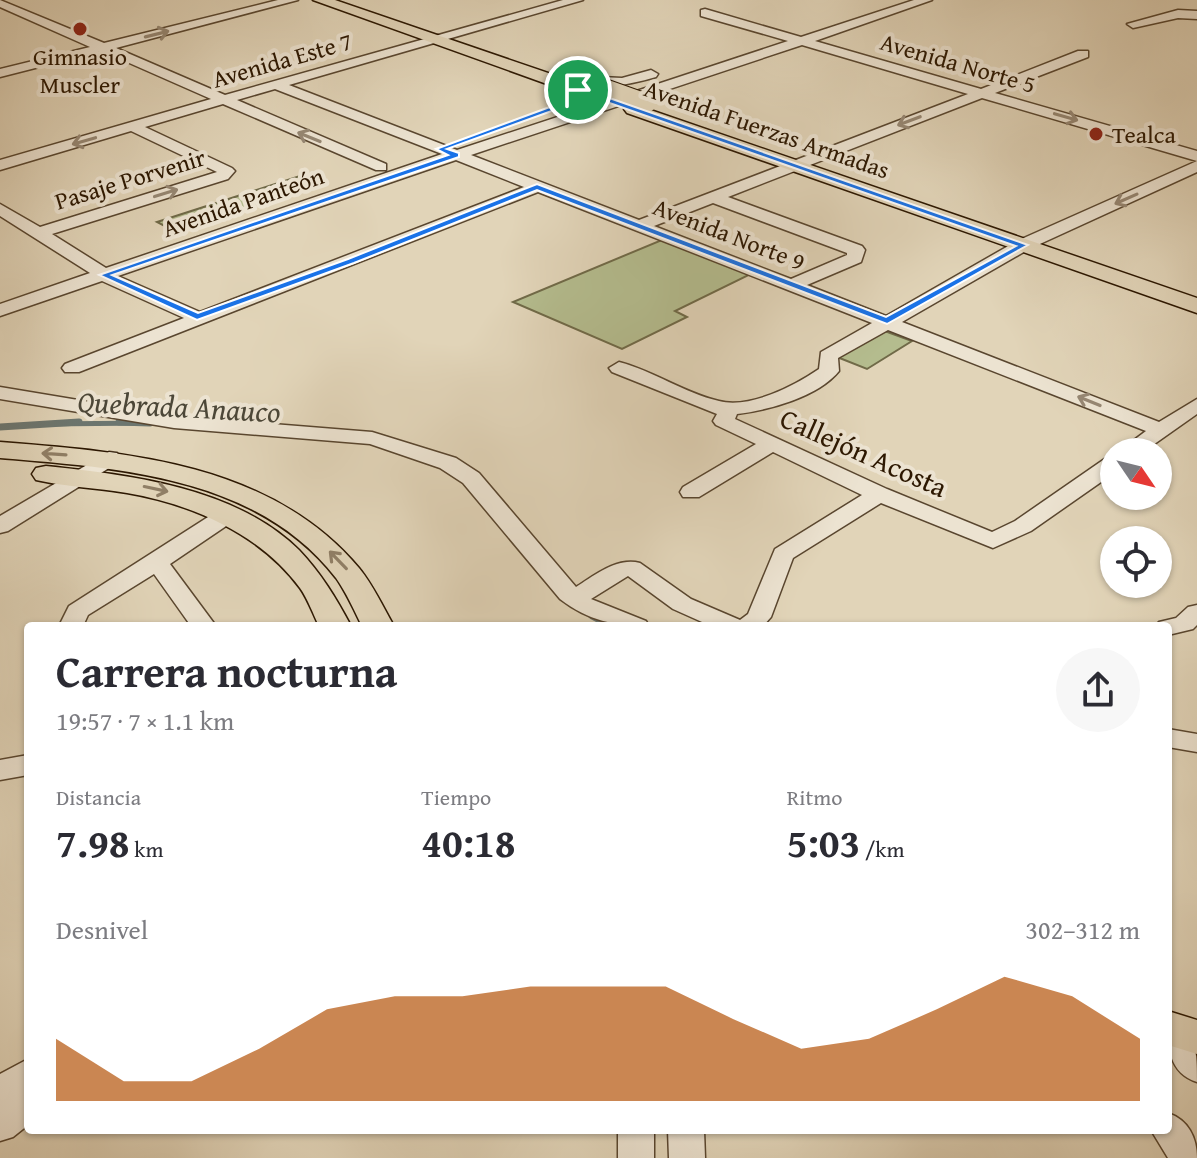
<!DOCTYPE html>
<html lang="es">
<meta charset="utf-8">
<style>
:root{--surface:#fff;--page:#f7f7f7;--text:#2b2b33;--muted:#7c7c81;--accent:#b45309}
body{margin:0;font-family:"Gentium Book Plus",serif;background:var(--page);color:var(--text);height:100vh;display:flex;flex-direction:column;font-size:30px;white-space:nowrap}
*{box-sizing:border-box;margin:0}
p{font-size:26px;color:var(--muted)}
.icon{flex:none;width:44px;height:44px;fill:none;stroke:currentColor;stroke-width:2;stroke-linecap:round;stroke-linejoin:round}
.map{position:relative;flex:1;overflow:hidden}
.panel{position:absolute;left:24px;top:622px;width:1148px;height:512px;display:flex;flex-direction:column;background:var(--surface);border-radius:8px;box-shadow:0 2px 6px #0004}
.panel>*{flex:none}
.needle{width:52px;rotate:125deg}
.controls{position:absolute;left:1100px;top:438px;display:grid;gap:16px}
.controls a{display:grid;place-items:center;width:72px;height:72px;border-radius:50%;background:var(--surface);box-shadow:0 2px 6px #0004;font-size:40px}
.pin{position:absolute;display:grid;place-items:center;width:68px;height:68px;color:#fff;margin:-34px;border:4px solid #fff;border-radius:50%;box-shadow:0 2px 8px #0007}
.round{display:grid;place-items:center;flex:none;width:84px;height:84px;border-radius:42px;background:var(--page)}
.summary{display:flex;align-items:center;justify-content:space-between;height:136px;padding:0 32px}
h1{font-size:44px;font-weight:600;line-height:60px}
.figures{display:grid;grid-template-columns:repeat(3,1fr);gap:12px;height:136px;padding:8px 32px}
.figures div{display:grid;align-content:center}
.figures b{font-size:40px;font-weight:600}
.figures small{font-size:22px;font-weight:400}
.figures p{font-size:22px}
.chart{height:224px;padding:16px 32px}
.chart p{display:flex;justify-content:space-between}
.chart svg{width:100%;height:144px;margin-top:8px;fill:var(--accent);opacity:.7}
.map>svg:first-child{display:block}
.green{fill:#b4bc8e;stroke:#706a48;stroke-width:2}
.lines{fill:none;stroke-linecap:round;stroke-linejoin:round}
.stream-far1{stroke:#6c766f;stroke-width:5}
.stream{stroke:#6c766f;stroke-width:7}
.minor-casing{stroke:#59462f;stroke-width:3}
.major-casing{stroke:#2c1701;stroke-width:3}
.minor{fill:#ece3d1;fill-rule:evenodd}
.major{fill:#e1d4b8;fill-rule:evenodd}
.major-bridge-casing{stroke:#2c1701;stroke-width:19;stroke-linecap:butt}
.major-bridge{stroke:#e1d4b8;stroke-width:17}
.oneway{stroke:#968773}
.oneway2{stroke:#907f66}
.route{fill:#1a73e8;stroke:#fff;stroke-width:2;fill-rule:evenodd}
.poi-dot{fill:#8f2418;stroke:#ece3d1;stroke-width:3}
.labels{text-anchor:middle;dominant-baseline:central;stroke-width:8;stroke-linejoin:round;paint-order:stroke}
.far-poi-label{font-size:24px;fill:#2c1701;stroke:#ece3d1}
.far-street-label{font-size:24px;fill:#2c1701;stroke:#ece3d1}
.street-label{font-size:28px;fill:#2c1701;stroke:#ece3d1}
.water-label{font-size:30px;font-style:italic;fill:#4c4738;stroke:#ece3d1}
</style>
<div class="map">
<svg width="1197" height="1158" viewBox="0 0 1197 1158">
<rect width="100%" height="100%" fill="#e1d4b8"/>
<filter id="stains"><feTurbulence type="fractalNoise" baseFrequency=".0025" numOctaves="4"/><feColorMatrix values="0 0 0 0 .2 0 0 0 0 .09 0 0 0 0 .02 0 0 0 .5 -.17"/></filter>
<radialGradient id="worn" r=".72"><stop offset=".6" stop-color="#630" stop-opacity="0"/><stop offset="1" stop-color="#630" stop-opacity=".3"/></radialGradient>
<!-- green -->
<path class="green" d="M306 174 325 183 176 232 157 222Z
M669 237 759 270 675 311 687 317 622 349 513 302Z
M882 330 912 341 867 369 837 357Z"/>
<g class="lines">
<!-- stream-far1 -->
<path class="stream-far1" d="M44 424 150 423"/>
<!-- stream -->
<path class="stream" d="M119 422 150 423
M0 427 79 422
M592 616 611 626"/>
<!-- minor casing -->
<g class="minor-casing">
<path id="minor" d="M0 0 104 43 278 0H298L116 48 225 95 563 0H583L289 85 457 150 788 41 701 16V10L705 9 801 37 914 0H932L815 41 981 89 1078 51H1088V57L995 93 1197 151V161L982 98 728 197 862 246 865 250 861 262 807 285 886 316 1017 241 1197 161V172L1029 249 902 322 1159 422 1197 399V414L1143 452H1118L1146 431 888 330 838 358 839 371C818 397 769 410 737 414L735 419 887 489 992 532 1015 521 1106 458 1114 457V473L1031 531 993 548 881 503 793 558 771 617 763 626H711L673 609 628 576 591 599 646 621 649 626C614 626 589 621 560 599L463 483 440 468 370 444 174 428 0 399V387L174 416 372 432 456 458 479 473 576 587C595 575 617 557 640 563L691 599 740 620 748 614 775 549 862 495 773 452 699 497H683L680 492 683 487 756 444 716 425 713 421 717 414 612 372 609 368 619 362C654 371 684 393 719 401 750 409 794 386 819 369L821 352 872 323 538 192 79 372H65L62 368 65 364 184 318 102 281 0 316V304L90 273 0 216V204L40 227 217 172 131 131 0 170V160L211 99 102 51 0 77V69L90 47 0 7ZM802 45 968 94 639 220 471 155ZM275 89 442 154 106 268 52 234 228 179 235 171 232 168 145 127 223 104 376 170H386V164L237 100ZM456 160 524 187 200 312 118 276ZM713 203 847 253V255L791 279 654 226Z
M1178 10 1197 11V19L1178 18 1133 28 1127 24Z
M651 70 658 74 656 77C635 83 592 94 573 80L580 76 622 78Z
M109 452 117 453 120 458 117 463 8 531 0 533V516Z
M227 508 235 510 238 515 235 520 170 564 216 626H191L154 574 88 615 83 626H59L69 606 219 510Z
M1197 605V625L1193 629 1168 635V626H1156L1159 622 1176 618 1188 607Z
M1168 729 1197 734V752L1168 747Z
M28 755V775L0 780V760Z
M1168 1014C1197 1026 1197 1054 1197 1082 1166 1072 1168 1042 1168 1014Z
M28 1059V1125L13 1137 0 1141V1074Z
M1168 1113C1188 1120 1197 1137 1197 1158H1168L1151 1130H1168Z
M618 1130H654V1158H618Z
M668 1130H704L705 1158H669Z"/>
</g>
<!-- major casing -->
<g class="major-casing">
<path id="major" d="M313 0H335L595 89 598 93 595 97H583Z
M633 104 1197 298V313L627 113 624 109 627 105Z
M0 442C128 452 271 463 359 568 373 585 383 607 394 626H362C354 610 346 592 336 578 257 476 118 468 0 458Z
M46 466C130 475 235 487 299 550 321 573 336 598 351 626H319C313 614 308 599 300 588 260 534 192 504 127 493 97 488 66 487 36 480L32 474 36 468Z
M1168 1011 1197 1020V1054L1168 1045Z"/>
</g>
<!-- minor -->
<use href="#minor" class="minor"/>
<!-- major -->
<use href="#major" class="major"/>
<!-- major-bridge casing -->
<g class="major-bridge-casing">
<path id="major-bridge" d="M603 87 648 103"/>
</g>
<!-- major-bridge -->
<use href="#major-bridge" class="major-bridge"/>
</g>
<!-- one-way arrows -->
<defs><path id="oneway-shaft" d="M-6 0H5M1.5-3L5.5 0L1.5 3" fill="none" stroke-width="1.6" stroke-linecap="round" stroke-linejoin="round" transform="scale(2)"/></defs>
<g class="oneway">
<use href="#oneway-shaft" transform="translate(157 34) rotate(-14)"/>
<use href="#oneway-shaft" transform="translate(1066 117) rotate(16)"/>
<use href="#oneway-shaft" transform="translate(909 121) rotate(159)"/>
<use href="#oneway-shaft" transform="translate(309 137) rotate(-158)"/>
<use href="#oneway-shaft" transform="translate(84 141) rotate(164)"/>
<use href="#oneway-shaft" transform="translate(166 193) rotate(-17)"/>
<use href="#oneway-shaft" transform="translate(1126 199) rotate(156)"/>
<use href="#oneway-shaft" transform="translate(1089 401) rotate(-158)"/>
</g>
<g class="oneway2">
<use href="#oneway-shaft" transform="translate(54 454) rotate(-176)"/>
<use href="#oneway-shaft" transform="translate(156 489) rotate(12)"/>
<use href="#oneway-shaft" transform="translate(338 560) rotate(-134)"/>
</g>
<!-- route -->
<path class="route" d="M578 87 1028 245 887 324 537 190 354 263 197 320 99 275 448 155 436 149 566 101 572 98ZM581 93 1016 246 886 317 537 184 348 259 198 313 112 275 459 157V153L447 149 571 104 579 101Z"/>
<!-- markers -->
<g class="poi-dot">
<circle cx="80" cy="29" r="8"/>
<circle cx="1096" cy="134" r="8"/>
</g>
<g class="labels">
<!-- far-poi labels -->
<g class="far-poi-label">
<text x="80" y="56">Gimnasio<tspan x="80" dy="28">Muscler</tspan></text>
<text x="1112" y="134" text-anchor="start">Tealca</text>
</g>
<!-- far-street labels -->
<g class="far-street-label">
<text transform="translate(282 60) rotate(-16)">Avenida Este 7</text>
<text transform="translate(958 63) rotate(16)">Avenida Norte 5</text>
<text transform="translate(767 129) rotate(19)">Avenida Fuerzas Armadas</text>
<text transform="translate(130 179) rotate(-17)">Pasaje Porvenir</text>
<text transform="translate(243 202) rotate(-19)">Avenida Panteón</text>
<text transform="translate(729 234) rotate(21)">Avenida Norte 9</text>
</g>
<!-- street labels -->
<g class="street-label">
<text transform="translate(864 452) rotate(24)">Callejón Acosta</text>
</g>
<!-- water labels -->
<g class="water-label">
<text transform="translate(179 406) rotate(3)">Quebrada Anauco</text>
</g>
</g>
<rect width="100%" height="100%" filter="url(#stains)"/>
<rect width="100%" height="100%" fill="url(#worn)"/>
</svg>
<div class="controls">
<a><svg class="needle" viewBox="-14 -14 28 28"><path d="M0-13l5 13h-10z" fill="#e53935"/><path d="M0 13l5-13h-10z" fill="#7c7c81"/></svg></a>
<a><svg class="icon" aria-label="locate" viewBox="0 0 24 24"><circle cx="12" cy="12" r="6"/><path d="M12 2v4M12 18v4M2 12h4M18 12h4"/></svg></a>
</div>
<div class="pin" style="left:578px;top:90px;background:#1e9e55"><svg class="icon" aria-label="arrive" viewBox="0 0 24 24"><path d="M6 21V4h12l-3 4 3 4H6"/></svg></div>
<section class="panel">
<div class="summary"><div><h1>Carrera nocturna</h1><p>19:57 · 7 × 1.1 km</p></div><a class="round"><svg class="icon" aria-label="share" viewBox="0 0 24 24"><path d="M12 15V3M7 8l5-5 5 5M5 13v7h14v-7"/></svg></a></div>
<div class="figures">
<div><p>Distancia</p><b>7.98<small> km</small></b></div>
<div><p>Tiempo</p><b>40:18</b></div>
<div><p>Ritmo</p><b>5:03<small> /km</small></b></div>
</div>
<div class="chart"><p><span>Desnivel</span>302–312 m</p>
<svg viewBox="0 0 160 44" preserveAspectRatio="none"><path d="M0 44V25L10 38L20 38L30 28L40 16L50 12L60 12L70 9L80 9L90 9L100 19L110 28L120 25L130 16L140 6L150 12L160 25V44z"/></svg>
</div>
</section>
</div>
